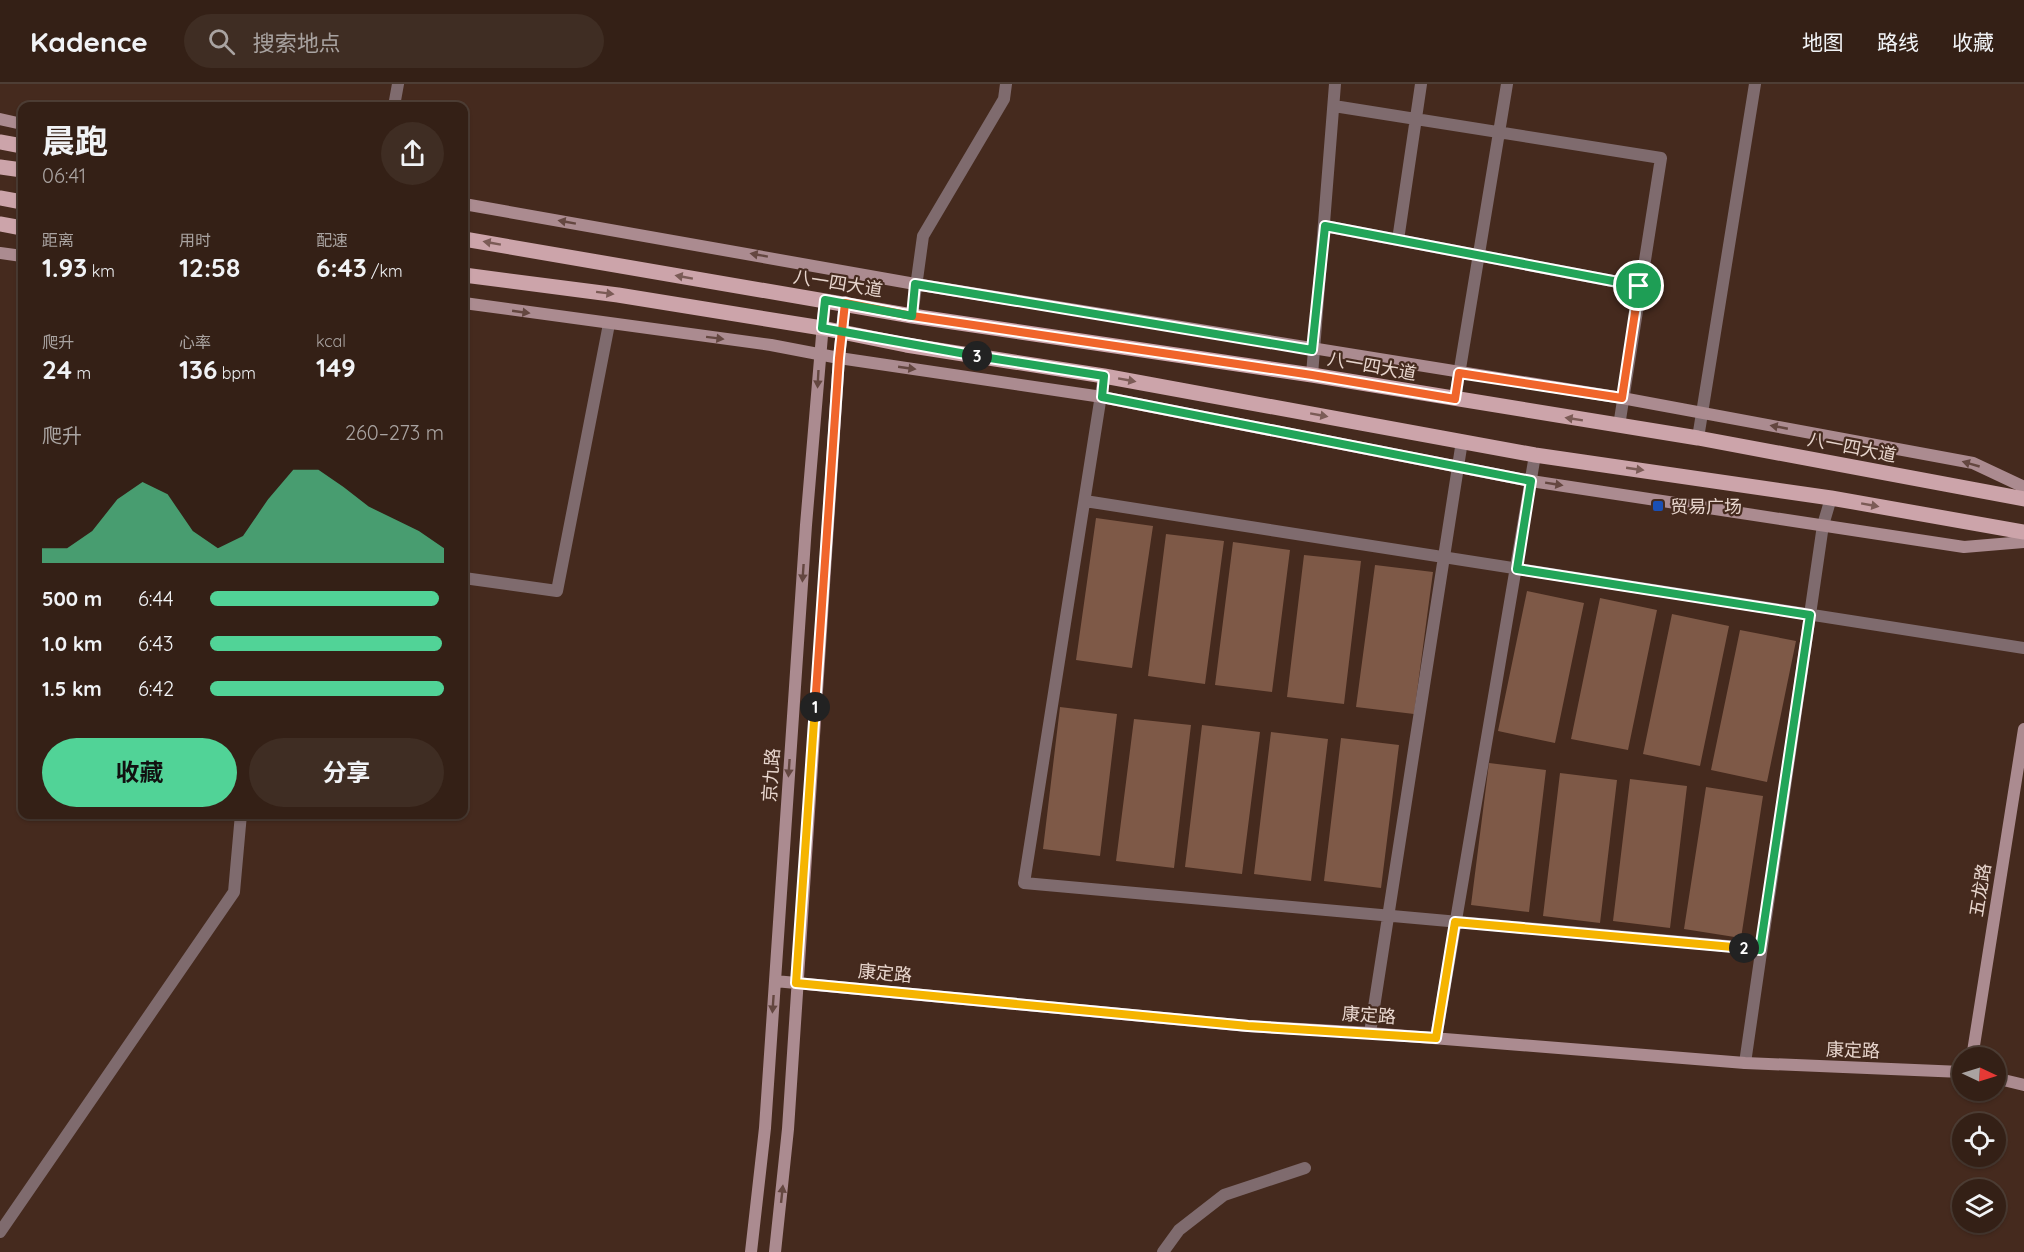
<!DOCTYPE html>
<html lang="zh">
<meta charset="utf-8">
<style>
:root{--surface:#342016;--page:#3f2d23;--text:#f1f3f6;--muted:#a9a3a1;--line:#4e3e35;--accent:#51d397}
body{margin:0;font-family:Quicksand,"Noto Sans SC",sans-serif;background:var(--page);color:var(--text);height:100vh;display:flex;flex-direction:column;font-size:22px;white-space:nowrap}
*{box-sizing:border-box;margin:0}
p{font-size:20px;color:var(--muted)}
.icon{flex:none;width:33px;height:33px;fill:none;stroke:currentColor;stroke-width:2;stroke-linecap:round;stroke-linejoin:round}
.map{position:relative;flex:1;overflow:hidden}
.panel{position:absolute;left:18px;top:18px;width:450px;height:717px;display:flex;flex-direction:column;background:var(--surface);border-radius:12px;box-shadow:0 2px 4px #0004,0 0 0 2px var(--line)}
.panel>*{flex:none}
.needle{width:39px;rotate:94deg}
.fabs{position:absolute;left:1952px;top:963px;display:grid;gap:12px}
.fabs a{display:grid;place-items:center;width:54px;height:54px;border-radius:50%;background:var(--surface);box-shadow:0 2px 4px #0004,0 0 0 2px var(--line);font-size:30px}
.pin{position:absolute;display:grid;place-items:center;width:51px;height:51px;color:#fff;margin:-26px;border:3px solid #fff;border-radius:50%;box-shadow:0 2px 6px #0007}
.km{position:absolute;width:30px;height:30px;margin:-15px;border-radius:50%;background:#222;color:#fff;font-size:16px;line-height:30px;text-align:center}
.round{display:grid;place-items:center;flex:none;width:63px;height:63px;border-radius:32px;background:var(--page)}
.summary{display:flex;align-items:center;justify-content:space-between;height:102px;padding:0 24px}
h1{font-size:33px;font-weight:700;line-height:45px}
.stats{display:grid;grid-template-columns:repeat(3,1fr);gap:9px;height:102px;padding:6px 24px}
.stats div{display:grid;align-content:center}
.stats b{font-size:26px;font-weight:700}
.stats small{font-size:16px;font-weight:400}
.stats p{font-size:16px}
.chart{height:168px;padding:12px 24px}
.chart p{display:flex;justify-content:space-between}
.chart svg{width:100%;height:108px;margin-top:6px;fill:var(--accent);opacity:.7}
.cta{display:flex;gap:12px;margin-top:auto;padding:12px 24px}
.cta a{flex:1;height:69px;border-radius:36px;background:var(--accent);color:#111;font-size:24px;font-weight:700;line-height:69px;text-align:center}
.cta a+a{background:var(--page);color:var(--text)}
ul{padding:0 24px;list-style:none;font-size:20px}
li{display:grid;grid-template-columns:96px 72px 1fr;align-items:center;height:45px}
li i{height:15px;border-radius:8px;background:var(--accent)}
header{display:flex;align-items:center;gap:36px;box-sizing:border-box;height:84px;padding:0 30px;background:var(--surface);border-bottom:2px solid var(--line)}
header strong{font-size:28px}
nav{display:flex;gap:33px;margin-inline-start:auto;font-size:21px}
.search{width:420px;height:54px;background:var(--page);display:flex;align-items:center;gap:15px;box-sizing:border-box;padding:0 21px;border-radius:33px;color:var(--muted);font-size:22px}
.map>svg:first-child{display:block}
.building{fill:#7e5947}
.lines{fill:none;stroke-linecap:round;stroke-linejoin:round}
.street{stroke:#7f6b6e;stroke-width:12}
.secondary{stroke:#ab8b90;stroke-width:12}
.primary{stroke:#cca4aa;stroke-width:15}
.oneway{fill:#644740}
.oneway2{fill:#7b5b56}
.split-1-casing{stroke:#fff;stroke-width:12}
.split-2-casing{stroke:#fff;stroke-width:12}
.split-3-casing{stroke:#fff;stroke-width:12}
.split-4-casing{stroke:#fff;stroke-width:12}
.split-1{stroke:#f0652b;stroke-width:8}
.split-2{stroke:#f5b400;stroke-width:8}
.split-3{stroke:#22a559;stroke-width:8}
.split-4{stroke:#22a559;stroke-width:8}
.transit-dot{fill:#1a4fb4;stroke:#452a1e;stroke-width:2}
.labels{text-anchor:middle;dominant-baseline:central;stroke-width:4.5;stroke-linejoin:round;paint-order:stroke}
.street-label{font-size:18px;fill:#e8d6ce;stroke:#452a1e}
.poi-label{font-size:18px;fill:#e8d6ce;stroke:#452a1e;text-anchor:start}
</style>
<header>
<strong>Kadence</strong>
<div class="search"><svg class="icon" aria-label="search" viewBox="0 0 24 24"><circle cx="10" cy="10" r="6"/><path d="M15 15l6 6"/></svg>搜索地点</div>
<nav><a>地图</a><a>路线</a><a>收藏</a></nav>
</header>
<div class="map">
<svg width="2024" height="1168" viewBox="0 0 2024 1168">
<rect width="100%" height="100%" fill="#452a1e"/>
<!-- building -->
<path class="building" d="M1096 434 1153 442 1132 584 1076 576Z
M1166 450 1224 457 1205 600 1148 592Z
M1233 458 1290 466 1272 608 1215 601Z
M1304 471 1361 477 1344 620 1287 613Z
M1375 481 1433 488 1414 630 1356 623Z
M1527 507 1584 519 1555 659 1498 647Z
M1600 514 1657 526 1628 666 1571 655Z
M1672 530 1729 542 1700 682 1643 670Z
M1740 546 1796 557 1767 698 1711 686Z
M1060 623 1117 630 1100 772 1043 765Z
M1134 635 1191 641 1174 784 1116 777Z
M1202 641 1260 648 1242 790 1185 783Z
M1271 648 1328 655 1311 797 1254 790Z
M1341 654 1399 661 1381 804 1324 797Z
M1489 679 1546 686 1529 828 1471 821Z
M1560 689 1617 696 1600 839 1543 832Z
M1630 695 1687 702 1670 844 1613 837Z
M1706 703 1763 712 1741 854 1684 845Z"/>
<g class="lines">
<!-- street -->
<path class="street" d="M394 22 398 0
M1334 22 1661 74 1619 342
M1325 142 1639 202
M1398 156 1421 0
M912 232 923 152 1004 15 1006 0
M1312 291 1335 0
M1104 292 1024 799 1760 865
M1455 315 1507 0
M1698 354 1755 0
M1085 417 2024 564
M464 494 557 507 609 240
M1370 949 1462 357
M1436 954 1535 371
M1745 979 1823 441 1831 414
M0 1148 234 808 241 730
M1163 1168 1179 1146 1224 1111 1305 1084"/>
<!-- secondary -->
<path class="secondary" d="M0 35 22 40
M464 120 915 200 1622 314 1973 379 2024 403
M0 169 22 172
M464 219 771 261 839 274 1102 313 1531 397 1964 463 2024 458
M775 897 1248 942 1370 949 1745 979 1962 988
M1972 974 2024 645
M1995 994 2024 1001
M751 1168 765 1044 806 441 825 216
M775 1168 788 1045 839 274 845 218"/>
<!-- primary -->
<path class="primary" d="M0 58 22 62
M0 83 22 86
M0 114 22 118
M0 140 22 144
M464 155 912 232 1312 291 1698 354 2024 415
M464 191 618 211 822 244 906 261 1104 292 1535 371 1831 414 2024 448"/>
</g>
<!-- one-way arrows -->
<defs><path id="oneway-solid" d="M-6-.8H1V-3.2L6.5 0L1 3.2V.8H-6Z" transform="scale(1.5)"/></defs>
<g class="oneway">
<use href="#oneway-solid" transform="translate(567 138) rotate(-170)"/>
<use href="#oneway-solid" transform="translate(759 171) rotate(-170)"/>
<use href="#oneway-solid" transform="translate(521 228) rotate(8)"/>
<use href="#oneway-solid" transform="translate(715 254) rotate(7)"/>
<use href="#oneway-solid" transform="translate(907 284) rotate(8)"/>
<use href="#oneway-solid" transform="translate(818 295) rotate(93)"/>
<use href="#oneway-solid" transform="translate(1779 343) rotate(-169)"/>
<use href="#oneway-solid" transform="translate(1971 380) rotate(-164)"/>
<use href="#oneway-solid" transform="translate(1554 400) rotate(9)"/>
<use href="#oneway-solid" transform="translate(803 489) rotate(94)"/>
<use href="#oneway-solid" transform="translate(789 684) rotate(94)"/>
<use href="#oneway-solid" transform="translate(773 920) rotate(94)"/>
<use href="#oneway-solid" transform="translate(782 1110) rotate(-84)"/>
</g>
<g class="oneway2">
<use href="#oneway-solid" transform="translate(492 159) rotate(-170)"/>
<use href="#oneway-solid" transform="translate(684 193) rotate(-170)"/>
<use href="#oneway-solid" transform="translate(605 209) rotate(7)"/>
<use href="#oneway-solid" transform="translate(1127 296) rotate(10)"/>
<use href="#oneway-solid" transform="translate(1319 331) rotate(10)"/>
<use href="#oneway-solid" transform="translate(1574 335) rotate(-171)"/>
<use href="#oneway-solid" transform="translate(1635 385) rotate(8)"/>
<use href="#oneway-solid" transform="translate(1870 421) rotate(10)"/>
</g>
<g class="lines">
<!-- split-1 casing -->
<g class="split-1-casing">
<path id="split-1" d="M815 623 839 274 845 219 912 232 1312 291 1455 315 1459 289 1622 314 1639 202"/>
</g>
<!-- split-2 casing -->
<g class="split-2-casing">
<path id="split-2" d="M815 623 796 899 1248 942 1436 954 1455 838 1744 864"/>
</g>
<!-- split-3 casing -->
<g class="split-3-casing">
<path id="split-3" d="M977 272 1104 292 1102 313 1531 397 1517 485 1810 531 1760 866 1744 864"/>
</g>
<!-- split-4 casing -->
<g class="split-4-casing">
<path id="split-4" d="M977 272 822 244 825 216 912 232 915 200 1312 266 1325 142 1639 202"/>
</g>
<!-- split-1 -->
<use href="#split-1" class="split-1"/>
<!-- split-2 -->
<use href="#split-2" class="split-2"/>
<!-- split-3 -->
<use href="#split-3" class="split-3"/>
<!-- split-4 -->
<use href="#split-4" class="split-4"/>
</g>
<!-- markers -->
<rect class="transit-dot" x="1652" y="416" width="12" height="12" rx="3"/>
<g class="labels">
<!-- street labels -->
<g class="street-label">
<text transform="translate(838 199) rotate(9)">八一四大道</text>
<text transform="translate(1372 282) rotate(10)">八一四大道</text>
<text transform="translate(1852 363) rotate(11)">八一四大道</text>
<text transform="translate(771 691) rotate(-86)">京九路</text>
<text transform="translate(1980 806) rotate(-81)">五龙路</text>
<text transform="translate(885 889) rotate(5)">康定路</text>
<text transform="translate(1369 931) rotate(4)">康定路</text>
<text transform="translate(1853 966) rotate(2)">康定路</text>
</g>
<!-- poi labels -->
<g class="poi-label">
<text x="1670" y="422">贸易广场</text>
</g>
</g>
</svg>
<div class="fabs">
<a><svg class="needle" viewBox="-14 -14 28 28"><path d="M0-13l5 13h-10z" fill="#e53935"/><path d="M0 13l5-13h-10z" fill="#a9a3a1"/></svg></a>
<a><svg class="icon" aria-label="locate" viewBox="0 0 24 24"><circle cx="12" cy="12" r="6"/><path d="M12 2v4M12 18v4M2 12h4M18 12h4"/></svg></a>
<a><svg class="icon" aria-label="layers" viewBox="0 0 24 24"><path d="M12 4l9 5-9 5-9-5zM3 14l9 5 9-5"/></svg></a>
</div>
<div class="pin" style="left:1639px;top:202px;background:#1e9e55"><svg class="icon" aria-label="arrive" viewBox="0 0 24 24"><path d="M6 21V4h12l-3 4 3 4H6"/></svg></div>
<b class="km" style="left:815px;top:623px">1</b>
<b class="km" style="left:1744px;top:864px">2</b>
<b class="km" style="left:977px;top:272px">3</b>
<section class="panel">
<div class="summary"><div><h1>晨跑</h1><p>06:41</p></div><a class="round"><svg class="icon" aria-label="share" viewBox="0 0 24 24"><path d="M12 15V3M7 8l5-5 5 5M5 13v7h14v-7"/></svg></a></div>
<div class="stats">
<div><p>距离</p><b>1.93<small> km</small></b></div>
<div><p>用时</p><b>12:58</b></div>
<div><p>配速</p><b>6:43<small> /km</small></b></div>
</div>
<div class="stats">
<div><p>爬升</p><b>24<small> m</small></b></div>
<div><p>心率</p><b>136<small> bpm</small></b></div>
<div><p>kcal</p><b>149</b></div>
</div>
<div class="chart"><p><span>爬升</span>260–273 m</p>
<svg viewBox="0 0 160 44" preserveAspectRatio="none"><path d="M0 44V38L10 38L20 31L30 18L40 11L50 16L60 31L70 38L80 33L90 18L100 6L110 6L120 13L130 21L140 26L150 31L160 38V44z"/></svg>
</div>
<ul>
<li><b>500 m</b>6:44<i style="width:98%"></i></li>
<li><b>1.0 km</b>6:43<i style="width:99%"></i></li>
<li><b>1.5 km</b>6:42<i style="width:100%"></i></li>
</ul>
<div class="cta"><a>收藏</a><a>分享</a></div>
</section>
</div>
